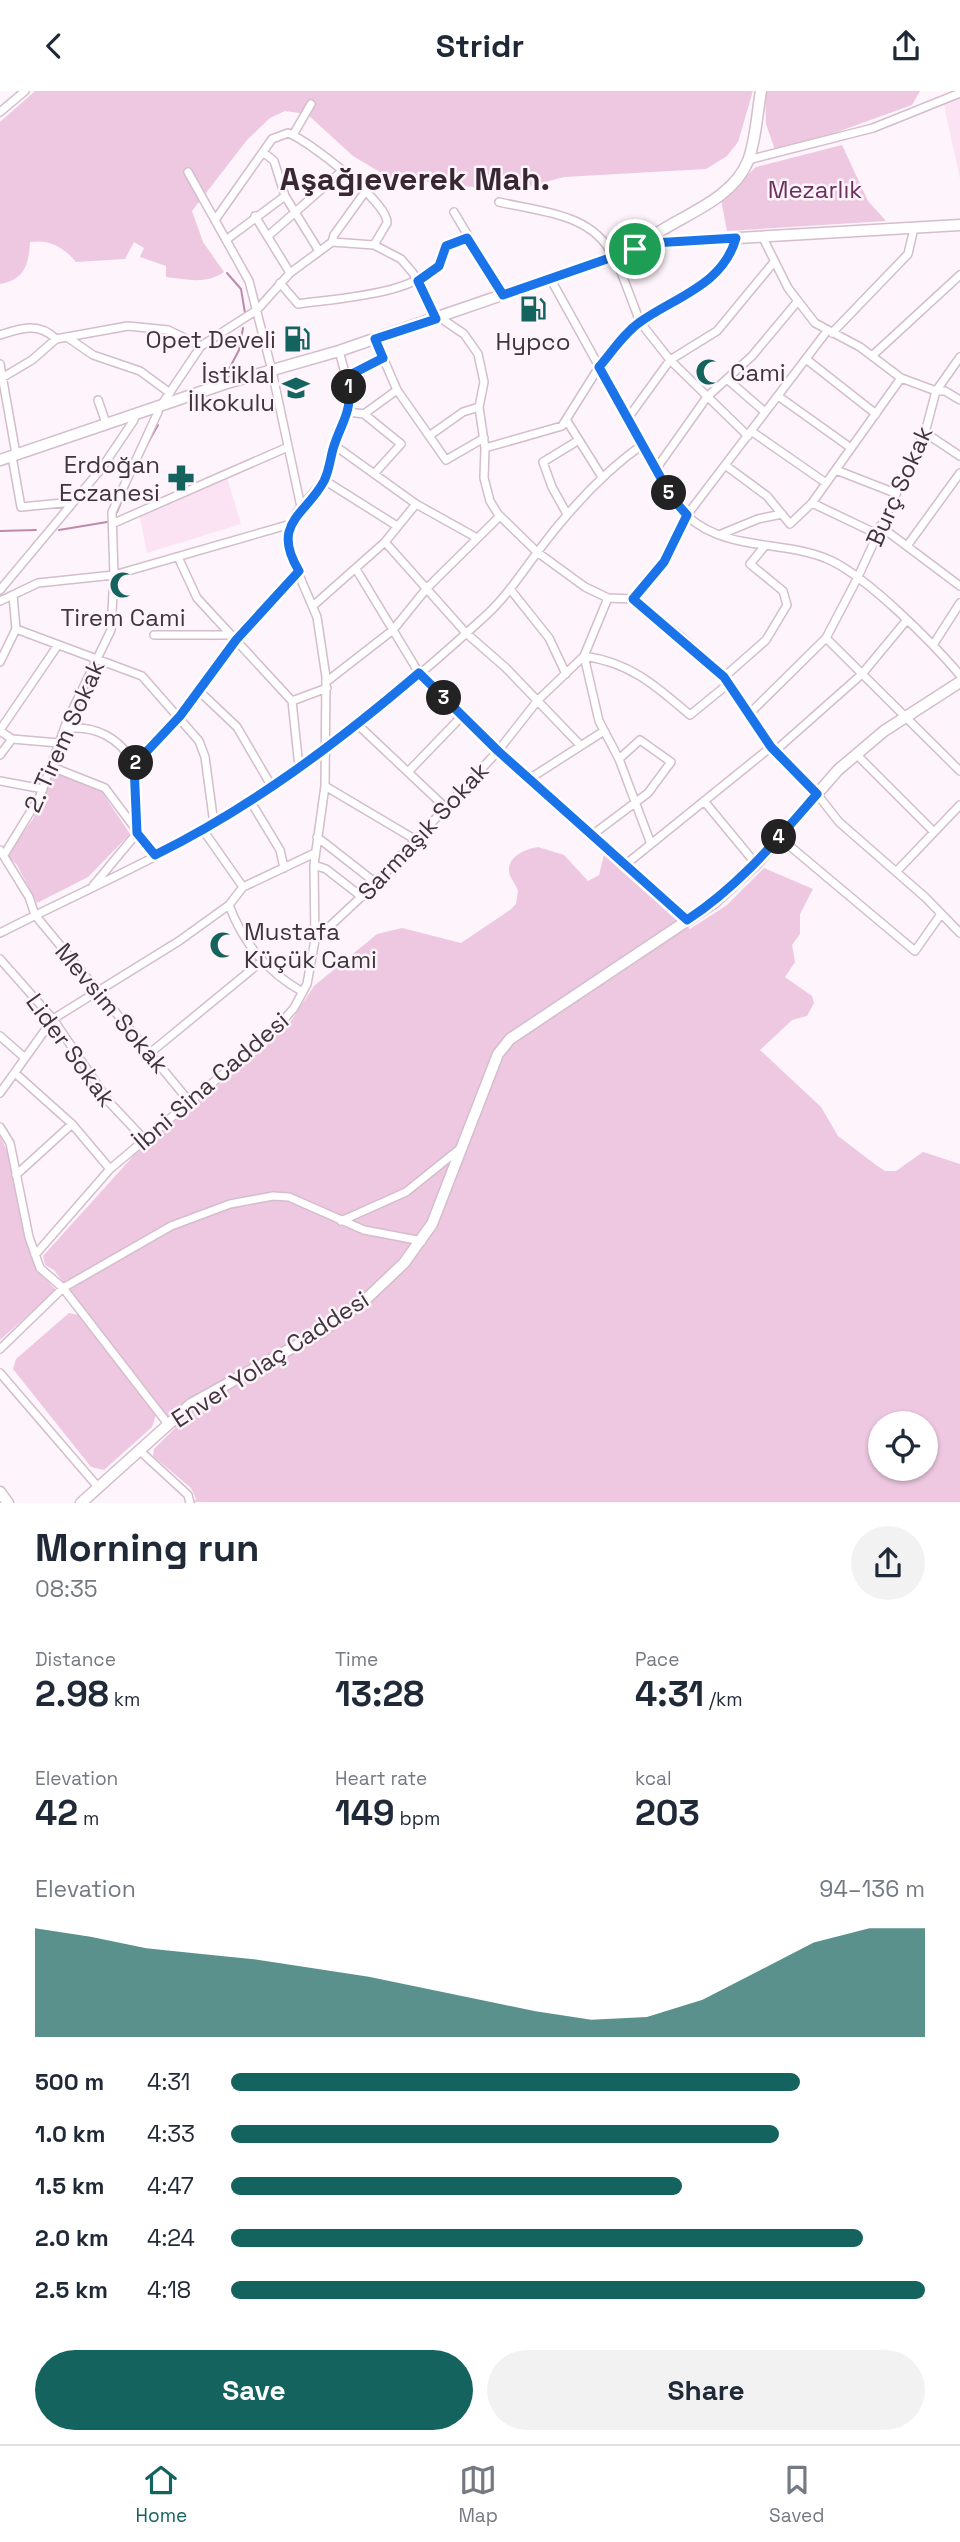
<!DOCTYPE html>
<meta charset="utf-8">
<style>
:root{--surface:#fff;--page:#f2f2f3;--text:#1f2937;--muted:#747a83;--line:#e0e1e3;--accent:#15635e}
body{margin:0;font-family:"Space Grotesk",sans-serif;background:var(--page);color:var(--text);height:100vh;display:flex;flex-direction:column;font-size:26px;white-space:nowrap}
*{box-sizing:border-box;margin:0}
p{font-size:23px;color:var(--muted)}
.icon{flex:none;width:38px;height:38px;fill:none;stroke:currentColor;stroke-width:2;stroke-linecap:round;stroke-linejoin:round}
.map{position:relative;height:1412px;overflow:hidden}
.drawer{display:flex;flex-direction:column;background:var(--surface);flex:1}
.drawer>*{flex:none}
.fabs{position:absolute;left:868px;top:1320px;display:grid;gap:14px}
.fabs a{display:grid;place-items:center;width:70px;height:70px;border-radius:50%;background:var(--surface);box-shadow:0 2px 5px #0004;font-size:35px}
.pin{position:absolute;display:grid;place-items:center;width:60px;height:60px;color:#fff;margin:-30px;border:4px solid #fff;border-radius:50%;box-shadow:0 2px 7px #0007}
.km{position:absolute;width:35px;height:35px;margin:-18px;border-radius:50%;background:#222;color:#fff;font-size:19px;line-height:35px;text-align:center}
.round{display:grid;place-items:center;flex:none;width:74px;height:74px;border-radius:37px;background:var(--page)}
.head{display:flex;align-items:center;justify-content:space-between;height:119px;padding:0 35px}
h1{font-size:38px;font-weight:600;line-height:52px}
.stats{display:grid;grid-template-columns:repeat(3,1fr);gap:10px;height:119px;padding:7px 35px}
.stats div{display:grid;align-content:center}
.stats b{font-size:35px;font-weight:600}
.stats small{font-size:19px;font-weight:400}
.stats p{font-size:19px}
.chart{height:196px;padding:14px 35px}
.chart p{display:flex;justify-content:space-between}
.chart svg{width:100%;height:126px;margin-top:7px;fill:var(--accent);opacity:.7}
.action{display:flex;gap:14px;margin-top:auto;padding:14px 35px}
.action a{flex:1;height:80px;border-radius:42px;background:var(--accent);color:#fff;font-size:28px;font-weight:600;line-height:80px;text-align:center}
.action a+a{background:var(--page);color:var(--text)}
ul{padding:0 35px;list-style:none;font-size:23px}
li{display:grid;grid-template-columns:112px 84px 1fr;align-items:center;height:52px}
li i{height:18px;border-radius:9px;background:var(--accent)}
header{display:flex;justify-content:space-between;align-items:center;height:91px;padding:0 35px;background:var(--surface);font-size:32px;font-weight:600}
.menu{display:flex;justify-content:space-around;align-items:center;height:98px;border-top:2px solid var(--line);background:var(--surface);font-size:19px;color:var(--muted)}
.menu a{display:grid;justify-items:center;gap:4px}
.menu .on{color:var(--accent)}
.map>svg:first-child{display:block}
.built{fill:#fce3f3}
.green{fill:#edc8e0;fill-rule:evenodd}
.lines{fill:none;stroke-linecap:round;stroke-linejoin:round}
.stream{stroke:#bd8aac;stroke-width:2}
.street-casing{stroke:#d4bdcc;stroke-width:10}
.secondary-casing{stroke:#d4bdcc;stroke-width:13}
.street{stroke:#fff;stroke-width:7}
.secondary{stroke:#fff;stroke-width:10}
.route-casing{stroke:#fff;stroke-width:14}
.route{stroke:#1a73e8;stroke-width:9}
.labels{text-anchor:middle;dominant-baseline:central;stroke-width:5;stroke-linejoin:round;paint-order:stroke}
.park-label{font-size:24px;fill:#6c2e5c;stroke:#fef4fb}
.poi-label{font-size:24px;fill:#3f363c;stroke:#fef4fb;text-anchor:end}
.street-label{font-size:24px;fill:#3f363c;stroke:#fef4fb}
.district-label{font-size:32px;font-weight:bold;fill:#392733;stroke:#fef4fb}
</style>
<header><svg class="icon" aria-label="back" viewBox="0 0 24 24"><path d="M15 5l-7 7 7 7"/></svg>Stridr<svg class="icon" aria-label="share" viewBox="0 0 24 24"><path d="M12 15V3M7 8l5-5 5 5M5 13v7h14v-7"/></svg></header>
<div class="map">
<svg width="960" height="1412" viewBox="0 0 960 1412">
<rect width="100%" height="100%" fill="#fef4fb"/>
<!-- built -->
<path class="built" d="M960 6V88L944 14Z
M225 380 241 433 147 462 138 416Z"/>
<!-- green -->
<path class="green" d="M35 0H753L738 51 727 65 706 78 564 86 526 96 500 99 390 87 353 65 307 23 285 20 270 27 247 49 192 120 203 151 224 181C205 194 187 188 166 186V175L140 166 144 157 134 151 125 168 76 171C64 156 49 148 30 151 29 172 25 189 0 193V31Z
M765 0H920L912 14 815 49 775 59 766 33Z
M842 54 868 110 886 130 727 140 721 109 756 76Z
M53 680 100 698 130 743 88 786 37 812 17 774 7 764 33 728Z
M538 756 564 764 588 790 599 784 604 764 690 838 727 814 764 777 813 798 800 823V843L792 854 795 871 785 886 812 905 814 912 807 925 792 929 760 959 821 1016 838 1045 876 1074 885 1080H896L923 1061 960 1073V1411H193L196 1408 191 1397 153 1365 154 1358 175 1337 54 1179 45 1174 43 1165 136 1062 265 956 291 930 314 895 377 843 402 837 461 852 510 819 516 813 518 800C516 793 509 786 509 780 508 765 526 758 538 756ZM880 1332H926V1377H880Z
M0 1045 7 1060 35 1177 56 1199 0 1249Z
M69 1222 79 1224 156 1324 152 1336 104 1379 91 1376 13 1278 16 1268Z"/>
<g class="lines">
<!-- stream -->
<path class="stream" d="M227 182 241 198 245 222
M226 284 239 259 243 237
M144 359 158 334
M117 421 129 393
M59 439 107 431
M0 440 36 439"/>
<!-- street casing -->
<g class="street-casing">
<path id="street" d="M0 21 25 0
M293 44 311 13
M263 61 274 70 285 105 319 160
M748 69 873 37 960 2
M188 81 249 190 272 280 301 416
M499 111C541 121 592 122 613 165
M454 121 503 204
M255 125 290 182
M215 129 272 48 288 42C308 49 389 112 387 132L374 154
M268 145 342 80
M762 145 788 197 815 232 860 256 901 287 936 300H945L960 309
M226 149 285 105
M332 151 334 144 365 101
M615 165 640 231 670 269 748 345
M550 187 672 407C711 466 779 445 832 470 870 489 932 551 960 584
M280 192 298 213C337 207 440 204 446 155L467 147
M439 226 464 243 478 263 484 291 479 316 485 357 484 387 490 410 498 423 537 461 585 496 608 507 633 508 681 546 724 586 771 656 817 703 839 731 926 807 960 842
M832 242 908 163 914 137
M0 244C21 237 39 231 56 248
M67 246 93 264 140 280 170 302
M375 248 397 299 446 369 484 347
M873 264 960 184
M960 266 936 300 926 338 857 488 826 547 960 680
M806 268 876 323
M0 273 16 363
M346 286 383 267
M0 288 32 269 56 248 128 235 168 239 201 255
M727 288 765 321
M778 305 851 357
M98 309 106 332
M162 313 201 255 257 219 290 182 332 151 374 154 401 168 413 182 436 227
M349 321 364 323 401 353 374 383
M364 323 397 299
M628 327 670 269 717 240 774 171
M567 330 602 386
M751 340 826 392
M924 341 960 365
M429 345 463 321 479 316
M334 354 416 413 477 447
M485 357 562 335 599 276 629 240 703 194 725 171 736 147
M13 371 21 416 73 411
M725 374 767 405 790 433 812 412 901 287
M656 378 707 306 752 265 797 211
M836 379 895 402
M324 389 397 435
M812 412 877 443
M567 423 552 396 543 371 579 349
M114 432 288 356
M880 435 960 495
M719 444 758 428 782 423
M385 451 466 542 506 577 580 654
M907 455 960 382
M178 466 197 507 292 610 299 676
M356 478 419 582 498 660 687 829
M510 498 549 547 566 583
M0 499 101 378 134 329
M608 507 584 565 599 630 619 668 651 753
M633 508 664 471 687 424 827 240
M0 510 38 492 114 484 291 433
M314 514 385 451 416 413
M16 538 142 585 199 650 205 666 214 733
M154 544H232
M933 554 960 512
M0 571 16 538 13 504
M724 586 766 549 787 514 783 500 750 473 764 456
M326 591 393 539 427 497 500 425
M199 600 237 636 272 696
M292 610 327 597
M748 624 826 547
M357 633 446 717
M64 638C94 633 121 647 134 674
M0 639 58 554
M0 640 12 648 59 652
M775 660 862 583 906 530
M856 663 934 741
M0 664 12 648
M52 676 105 697 155 764
M408 681 462 625
M529 688 604 640
M0 690 43 698
M325 695 416 749
M704 710 756 773
M251 711 280 759 284 777
M203 739 243 796
M592 744 648 702 671 671 640 649 619 668
M317 746 376 792
M779 746 915 860 941 823
M0 759 29 806 35 824 189 1010
M4 764 40 705 67 630 111 539 114 484 112 421 158 321
M314 774 326 778 362 806
M625 774 771 656
M896 781 960 714
M93 795 137 742 134 674 180 625 236 549 299 480
M229 814C243 852 267 881 303 901
M0 842C86 798 177 760 258 706 337 654 412 592 482 528 505 508 521 483 539 459 569 419 601 383 642 354
M315 849 376 792 498 660 538 609 584 565C631 572 655 594 690 624L728 593
M0 868 53 928 109 1011 144 1048
M0 945 25 967
M150 962 262 870
M15 982 72 1033 110 1078
M0 1002 53 928 179 850 229 814 243 796 315 762
M0 1036 10 1052 29 1146 40 1177 63 1197 168 1333
M16 1084 72 1033
M341 1130 406 1101 462 1056
M35 1164 110 1078 272 942 294 917 307 893 315 849 314 774 325 695 326 586 317 526 293 470 289 446 297 421 324 389 334 354 349 321 350 300 339 260
M0 1258 63 1197 171 1135 230 1113 273 1105 289 1106 364 1139 422 1150
M0 1282 98 1396
M139 1359 188 1404 190 1412"/>
</g>
<!-- secondary casing -->
<g class="secondary-casing">
<path id="secondary" d="M638 156C670 127 730 114 748 70 756 49 757 22 761 0
M0 369 227 292 339 260 653 152 960 134
M0 1401 8 1412
M81 1412 191 1313 319 1242 363 1211 404 1172 432 1133 498 963 510 948 715 811 756 773 838 679 884 640 960 591"/>
</g>
<!-- street -->
<use href="#street" class="street"/>
<!-- secondary -->
<use href="#secondary" class="secondary"/>
</g>
<g class="lines">
<!-- route casing -->
<g class="route-casing">
<path id="route" d="M467 147 503 204 653 152 736 147C723 194 675 206 640 231 623 243 612 261 599 276L672 407 687 424 664 471 633 508 724 586 771 656 817 703C776 750 739 795 687 829L498 660 419 582C337 652 252 716 155 764L137 742 134 674 180 625 236 549 299 480C270 432 306 424 324 390 329 380 330 369 333 358 342 328 355 320 346 286L383 267 375 248 436 228 418 190 439 175 446 155Z"/>
</g>
<!-- route -->
<use href="#route" class="route"/>
</g>
<!-- icons -->
<defs>
<g id="fuel-bare" transform="scale(2.1)"><path d="M-5.5-6h7V0h2V4h1.3V-2.5L3-4.5l.8-.8L6-3V5H2.5V1h-1V6h-7ZM-4.2-4.7v3.2H.2V-4.7Z" fill="#15635e" stroke="#fef4fb" stroke-width="2.5" paint-order="stroke"/></g>
<g id="mosque-bare" transform="scale(2.1)"><path d="M3.5-4.9A6 6 0 1 0 3.5 4.9A5 5 0 1 1 3.5-4.9Z" fill="#15635e" stroke="#fef4fb" stroke-width="2.5" paint-order="stroke"/></g>
<g id="school-bare" transform="scale(2.1)"><path d="M0-5L7-2L0 1L-7-2ZM-4 1L0 2.5L4 1V4Q0 6-4 4Z" fill="#15635e" stroke="#fef4fb" stroke-width="2.5" paint-order="stroke"/></g>
<g id="pharmacy-bare" transform="scale(2.1)"><path d="M-2-6h4v4h4v4h-4v4h-4v-4h-4v-4h4Z" fill="#15635e" stroke="#fef4fb" stroke-width="2.5" paint-order="stroke"/></g>
</defs>
<g fill-rule="evenodd">
<use href="#fuel-bare" x="533" y="218"/>
<use href="#fuel-bare" x="297" y="248"/>
<use href="#mosque-bare" x="709" y="281"/>
<use href="#school-bare" x="296" y="297"/>
<use href="#pharmacy-bare" x="181" y="387"/>
<use href="#mosque-bare" x="123" y="494"/>
<use href="#mosque-bare" x="223" y="854"/>
</g>
<g class="labels">
<!-- park labels -->
<g class="park-label">
<text x="815" y="98">Mezarlık</text>
</g>
<!-- poi labels -->
<g class="poi-label">
<text x="276" y="248">Opet Develi</text>
<text x="533" y="250" text-anchor="middle">Hypco</text>
<text x="730" y="281" text-anchor="start">Cami</text>
<text x="275" y="283">İstiklal<tspan x="275" dy="28">İlkokulu</tspan></text>
<text x="160" y="373">Erdoğan<tspan x="160" dy="28">Eczanesi</tspan></text>
<text x="123" y="526" text-anchor="middle">Tirem Cami</text>
<text x="244" y="840" text-anchor="start">Mustafa<tspan x="244" dy="28">Küçük Cami</tspan></text>
</g>
<!-- street labels -->
<g class="street-label">
<text transform="translate(899 395) rotate(-66)">Burç Sokak</text>
<text transform="translate(64 645) rotate(-66)">2. Tirem Sokak</text>
<text transform="translate(423 740) rotate(-47)">Sarmaşık Sokak</text>
<text transform="translate(112 917) rotate(50)">Mevsim Sokak</text>
<text transform="translate(71 959) rotate(54)">Lider Sokak</text>
<text transform="translate(211 990) rotate(-41)">İbni Sina Caddesi</text>
<text transform="translate(270 1268) rotate(-33)">Enver Yolaç Caddesi</text>
</g>
<!-- district labels -->
<g class="district-label">
<text x="415" y="88">Aşağıeverek Mah.</text>
</g>
</g>
</svg>
<div class="fabs">
<a><svg class="icon" aria-label="locate" viewBox="0 0 24 24"><circle cx="12" cy="12" r="6"/><path d="M12 2v4M12 18v4M2 12h4M18 12h4"/></svg></a>
</div>
<div class="pin" style="left:635px;top:158px;background:#1e9e55"><svg class="icon" aria-label="arrive" viewBox="0 0 24 24"><path d="M6 21V4h12l-3 4 3 4H6"/></svg></div>
<b class="km" style="left:349px;top:296px">1</b>
<b class="km" style="left:136px;top:672px">2</b>
<b class="km" style="left:444px;top:607px">3</b>
<b class="km" style="left:779px;top:746px">4</b>
<b class="km" style="left:669px;top:402px">5</b>
</div>
<section class="drawer">
<div class="head"><div><h1>Morning run</h1><p>08:35</p></div><a class="round"><svg class="icon" aria-label="share" viewBox="0 0 24 24"><path d="M12 15V3M7 8l5-5 5 5M5 13v7h14v-7"/></svg></a></div>
<div class="stats">
<div><p>Distance</p><b>2.98<small> km</small></b></div>
<div><p>Time</p><b>13:28</b></div>
<div><p>Pace</p><b>4:31<small> /km</small></b></div>
</div>
<div class="stats">
<div><p>Elevation</p><b>42<small> m</small></b></div>
<div><p>Heart rate</p><b>149<small> bpm</small></b></div>
<div><p>kcal</p><b>203</b></div>
</div>
<div class="chart"><p><span>Elevation</span>94–136 m</p>
<svg viewBox="0 0 160 44" preserveAspectRatio="none"><path d="M0 44V6L10 9L20 13L30 15L40 17L50 20L60 23L70 27L80 31L90 35L100 38L110 37L120 31L130 21L140 11L150 6L160 6V44z"/></svg>
</div>
<ul>
<li><b>500 m</b>4:31<i style="width:82%"></i></li>
<li><b>1.0 km</b>4:33<i style="width:79%"></i></li>
<li><b>1.5 km</b>4:47<i style="width:65%"></i></li>
<li><b>2.0 km</b>4:24<i style="width:91%"></i></li>
<li><b>2.5 km</b>4:18<i style="width:100%"></i></li>
</ul>
<div class="action"><a>Save</a><a>Share</a></div>
</section>
<nav class="menu">
<a class="on"><svg class="icon" aria-label="home" viewBox="0 0 24 24"><path d="M3 11l9-7 9 7M6 9v11h12V9"/></svg>Home</a>
<a><svg class="icon" aria-label="map" viewBox="0 0 24 24"><path d="M3 6l6-2 6 2 6-2v14l-6 2-6-2-6 2zM9 4v14M15 6v14"/></svg>Map</a>
<a><svg class="icon" aria-label="saved" viewBox="0 0 24 24"><path d="M7 4h10v16l-5-4-5 4z"/></svg>Saved</a>
</nav>
